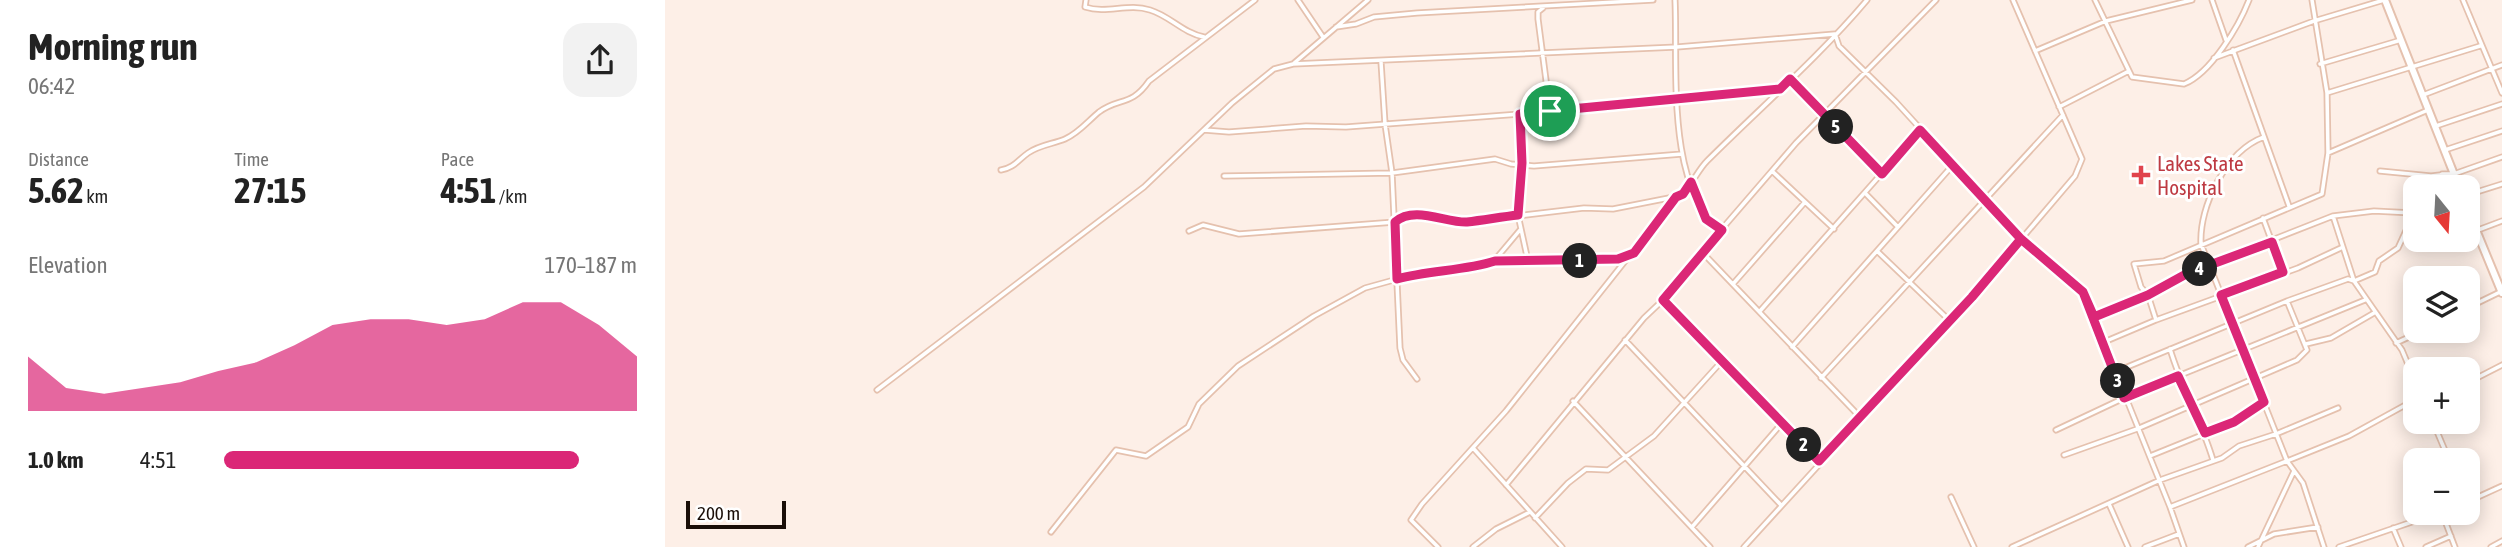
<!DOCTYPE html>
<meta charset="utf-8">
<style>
:root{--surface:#fff;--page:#f2f2f2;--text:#222;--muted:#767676;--accent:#db2777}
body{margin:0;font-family:"Asap Condensed",sans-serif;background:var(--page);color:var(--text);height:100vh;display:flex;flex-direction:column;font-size:26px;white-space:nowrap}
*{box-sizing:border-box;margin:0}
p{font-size:23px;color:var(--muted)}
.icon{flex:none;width:38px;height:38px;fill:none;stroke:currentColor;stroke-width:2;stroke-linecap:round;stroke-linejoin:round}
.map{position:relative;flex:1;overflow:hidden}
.sheet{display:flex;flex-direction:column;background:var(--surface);width:665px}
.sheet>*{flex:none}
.needle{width:46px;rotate:162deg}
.buttons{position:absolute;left:1738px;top:175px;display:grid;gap:14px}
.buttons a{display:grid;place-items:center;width:77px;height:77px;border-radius:14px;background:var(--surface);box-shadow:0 4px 18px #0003;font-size:35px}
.scale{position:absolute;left:21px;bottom:18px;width:100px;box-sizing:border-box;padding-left:7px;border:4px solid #1a0e08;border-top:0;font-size:19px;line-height:24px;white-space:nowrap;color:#1a0e08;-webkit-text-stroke:5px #fff;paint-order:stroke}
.pin{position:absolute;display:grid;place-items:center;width:60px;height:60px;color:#fff;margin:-30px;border:4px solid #fff;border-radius:50%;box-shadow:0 2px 7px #0007}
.km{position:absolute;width:35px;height:35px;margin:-18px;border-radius:50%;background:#222;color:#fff;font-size:19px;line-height:35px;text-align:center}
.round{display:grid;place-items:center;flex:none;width:74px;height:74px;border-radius:21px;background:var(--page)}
.summary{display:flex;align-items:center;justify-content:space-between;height:119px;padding:0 28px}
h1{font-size:38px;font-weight:700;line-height:52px}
.figures{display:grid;grid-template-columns:repeat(3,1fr);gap:10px;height:119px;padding:7px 28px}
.figures div{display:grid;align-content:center}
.figures b{font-size:35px;font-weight:700}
.figures small{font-size:19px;font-weight:400}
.figures p{font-size:19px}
.chart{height:196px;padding:14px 28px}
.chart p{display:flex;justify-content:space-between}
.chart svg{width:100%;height:126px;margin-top:7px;fill:var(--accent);opacity:.7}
ul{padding:0 28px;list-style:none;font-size:23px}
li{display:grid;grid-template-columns:112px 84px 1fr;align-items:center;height:52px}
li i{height:18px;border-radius:9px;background:var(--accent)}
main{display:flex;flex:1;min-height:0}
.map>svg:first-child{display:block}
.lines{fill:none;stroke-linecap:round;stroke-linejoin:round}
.street-casing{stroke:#e5c1ae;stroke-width:7}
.primary-casing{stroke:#e5c1ae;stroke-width:10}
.street{stroke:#fff;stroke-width:3.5}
.primary{stroke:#fff;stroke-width:6}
.route-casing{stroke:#fff;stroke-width:14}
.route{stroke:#db2777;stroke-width:9}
.health-dot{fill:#e0444e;stroke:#fff;stroke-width:2.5}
.labels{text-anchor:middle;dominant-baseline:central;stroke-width:6;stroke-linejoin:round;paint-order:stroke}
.health-label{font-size:21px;fill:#be3a42;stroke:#fff;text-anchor:start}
</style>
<main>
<section class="sheet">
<div class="summary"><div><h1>Morning run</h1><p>06:42</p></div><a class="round"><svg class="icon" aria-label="share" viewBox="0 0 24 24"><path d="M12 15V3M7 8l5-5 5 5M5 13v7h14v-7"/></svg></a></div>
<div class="figures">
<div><p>Distance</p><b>5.62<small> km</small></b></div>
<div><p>Time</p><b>27:15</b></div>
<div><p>Pace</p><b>4:51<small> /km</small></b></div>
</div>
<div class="chart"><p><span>Elevation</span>170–187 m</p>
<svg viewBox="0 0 160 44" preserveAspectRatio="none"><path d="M0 44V25L10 36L20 38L30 36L40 34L50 30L60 27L70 21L80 14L90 12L100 12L110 14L120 12L130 6L140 6L150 14L160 25V44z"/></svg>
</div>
<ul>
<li><b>1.0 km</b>4:51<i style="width:86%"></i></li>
</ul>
</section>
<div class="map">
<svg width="1837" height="547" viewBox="0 0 1837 547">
<rect width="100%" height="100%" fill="#fdefe7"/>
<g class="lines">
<!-- street casing -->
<g class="street-casing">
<path id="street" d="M421 0 420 7C442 14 463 3 485 10 505 16 518 33 539 37
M633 0 658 37
M1010 0C1013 64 1000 188 1056 230
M1430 0 1467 77 1519 84C1546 73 1574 26 1584 0
M1547 0 1561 40
M1798 0 1837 93
M878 8 873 12V19L885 111
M671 27 691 24 709 17 752 13 988 0
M1568 50 1624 206
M1370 51 1441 21 1527 0
M1549 58 1649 21 1719 0
M716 62 720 124 727 173 735 348 738 360 752 379
M628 64 1012 47 1170 34 1174 46 1231 102 1356 239 1418 291 1505 507 1622 461 1638 483 1659 547
M1655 64 1736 40
M1125 79 1217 174
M1662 93 1815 46
M1758 95 1837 65
M1394 107 1464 71
M855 115 857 163 853 215 863 261
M1771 126 1837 104
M539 130 564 132 641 126 681 127 855 114 1113 89
M1599 137C1561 151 1534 206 1536 244L1622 461 1684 436 1744 403 1750 404
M1780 150 1837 131
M1663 153 1763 110
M336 170C349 168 353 160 363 153 374 145 388 144 400 139 414 133 423 121 434 112 454 97 466 107 484 81L590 0
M1107 171 1169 229
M1715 171 1766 176 1775 175
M559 176 727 173 830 159 846 164 869 166 1017 154
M1766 187 1777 174H1789L1837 157
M1201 194 1233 227
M1802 195 1837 184
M1668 216 1689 281 1737 350 1750 381
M1598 218 1618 272
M1813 230 1837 221
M524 231 538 225 574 234 730 222 734 218 760 215 801 222 919 208 948 209 1009 197
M1212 251 1285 321
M1037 252 1131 143 1271 0
M829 261 855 230
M1068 284 1140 202
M998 300 1154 461
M1802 308 1835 292
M1095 311 1255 130
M1429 317 1483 295 1476 287 1469 264 1499 261 1657 194 1663 153 1662 93 1647 0
M1491 320 1633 268 1678 247
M960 340 1115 504
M1439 342 1491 320 1483 295 1523 273 1668 216 1709 211 1748 213
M1731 343 1757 331
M1641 344 1666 338 1709 313
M1127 347 1287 166
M1505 349C1517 389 1536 420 1548 460
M1450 372 1622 301
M1156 378 1398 115
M1802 383 1837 365
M212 390 479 187 567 103 609 69 628 64 703 0
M908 401 1045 547
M1768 422 1784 460
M1391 430 1459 398 1700 300
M808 448 897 547
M1399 455 1472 429 1632 360 1642 350 1622 301 1683 279 1689 281 1710 272 1714 261 1733 248 1750 211
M1485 456 1569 422 1599 402
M841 485 979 318 998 300 1037 252 1195 417
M1286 497 1309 547
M1802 502 1837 486
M1444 504 1463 547
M1505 507 1519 547
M1777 513 1790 547
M870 518 903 483 921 469 943 470 989 436 1057 361
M1027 527 1117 423
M1728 528 1736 547
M386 532 451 450 481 456 523 427 534 404 573 366 649 316 700 288 754 273 811 267 829 261 952 259 967 254
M773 547 746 520 757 504 841 411 1011 197C1025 191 1031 172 1042 161 1095 108 1154 57 1202 0
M808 547 831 529 865 512
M1079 547 1307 297 1410 176 1417 159 1348 0
M1347 547 1495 480 1557 458 1574 446 1611 434 1673 408
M1480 547 1514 534
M1583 547 1609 534 1653 527
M1593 547 1629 471
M1674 547 1773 513
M1761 547 1786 536
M1826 547 1837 541"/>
</g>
<!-- primary casing -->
<g class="primary-casing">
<path id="primary" d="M1720 0 1794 187
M1802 208 1837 293"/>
</g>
<!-- street -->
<use href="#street" class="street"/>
<!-- primary -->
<use href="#primary" class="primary"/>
</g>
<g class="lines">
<!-- route casing -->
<g class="route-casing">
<path id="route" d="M885 111 855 114 857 163 853 215C836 217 819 220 802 222 781 223 749 205 730 222L732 279C764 270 799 271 830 261L953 259 969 253 1011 197 1018 194 1026 182 1041 219 1057 230 998 300 1154 461 1307 297 1356 239 1418 292 1459 398 1513 376 1540 433 1569 422 1599 402 1556 295 1618 272 1607 242 1523 273 1483 295 1429 317 1418 292 1356 239 1255 130 1217 174 1125 79 1115 89 885 111"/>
</g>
<!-- route -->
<use href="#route" class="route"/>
</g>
<!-- markers -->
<path class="health-dot" d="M1472.5 164.5h7v7h7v7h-7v7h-7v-7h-7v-7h7z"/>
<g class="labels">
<!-- health labels -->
<g class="health-label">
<text x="1492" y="163">Lakes State<tspan x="1492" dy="24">Hospital</tspan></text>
</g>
</g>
</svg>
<div class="buttons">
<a><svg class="needle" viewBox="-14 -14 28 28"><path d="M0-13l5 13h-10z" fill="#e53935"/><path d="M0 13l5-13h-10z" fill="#767676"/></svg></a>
<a><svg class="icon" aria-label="layers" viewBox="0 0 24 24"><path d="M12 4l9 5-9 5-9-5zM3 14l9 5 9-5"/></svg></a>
<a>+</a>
<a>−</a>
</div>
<div class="scale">200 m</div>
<div class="pin" style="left:885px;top:111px;background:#1e9e55"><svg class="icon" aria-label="arrive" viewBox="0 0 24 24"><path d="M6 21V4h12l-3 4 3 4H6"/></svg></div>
<b class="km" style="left:915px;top:261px">1</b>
<b class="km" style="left:1139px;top:445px">2</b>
<b class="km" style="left:1453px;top:381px">3</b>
<b class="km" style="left:1535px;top:269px">4</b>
<b class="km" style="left:1171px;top:127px">5</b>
</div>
</main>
